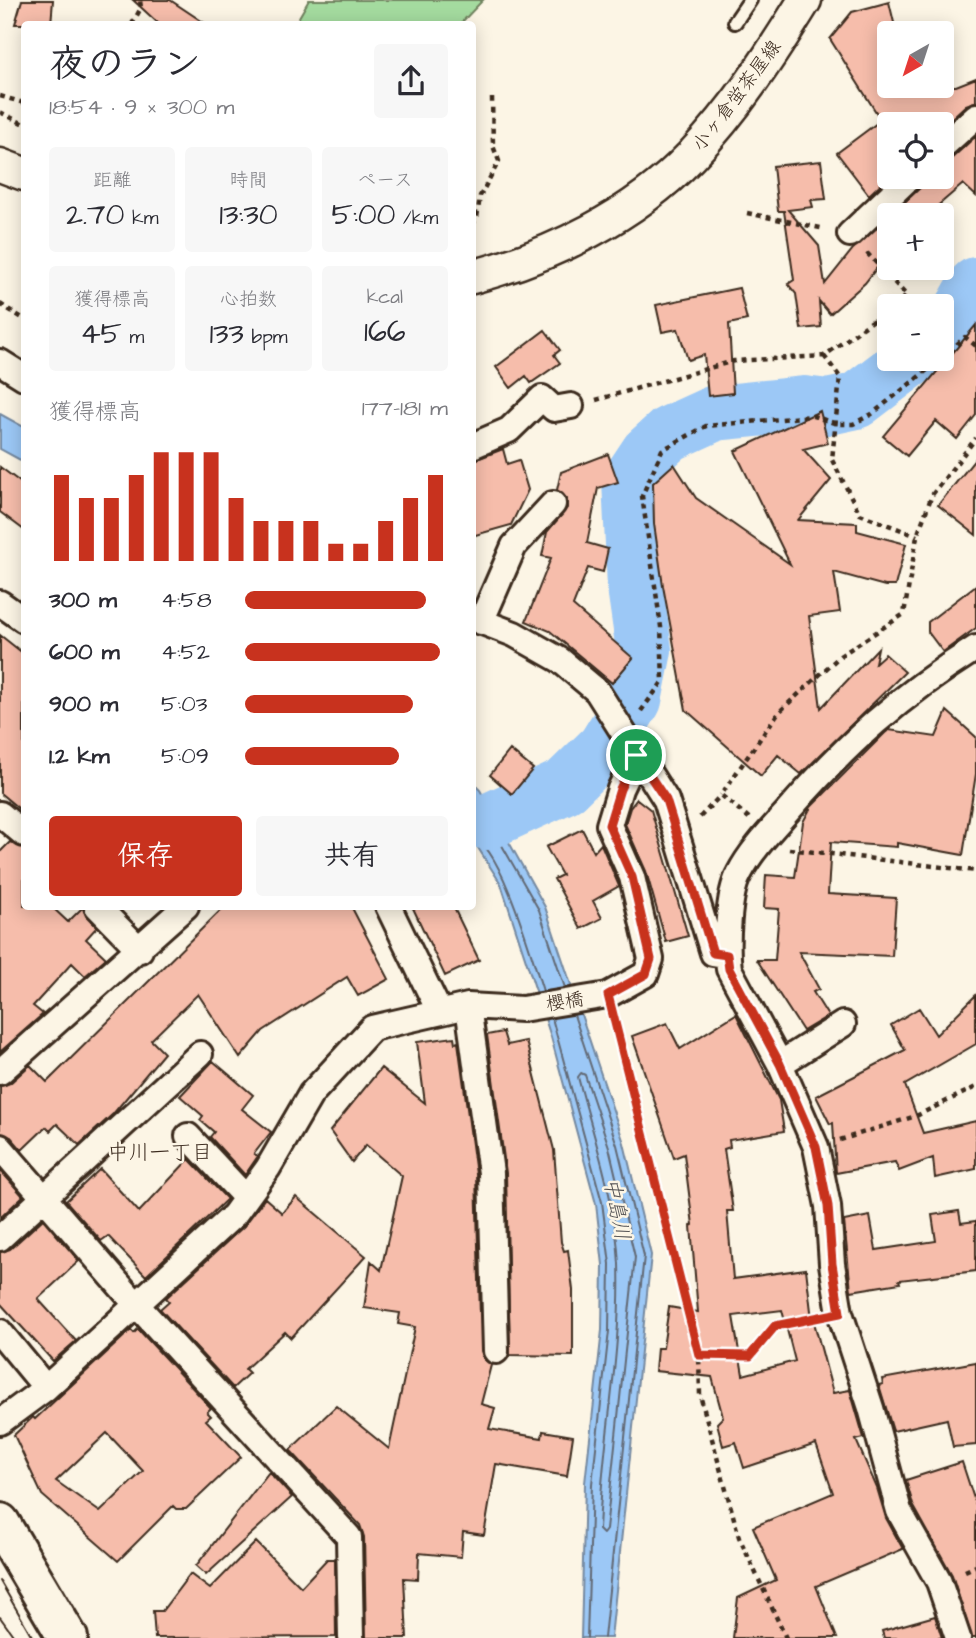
<!DOCTYPE html>
<html lang="ja">
<meta charset="utf-8">
<style>
:root{--surface:#fff;--page:#f7f7f7;--text:#2b2b33;--muted:#7c7c81;--accent:#c8321e}
body{margin:0;font-family:"Architects Daughter","Klee One",sans-serif;background:var(--page);color:var(--text);height:100vh;display:flex;flex-direction:column;font-size:26px;white-space:nowrap}
*{box-sizing:border-box;margin:0}
p{font-size:23px;color:var(--muted)}
.icon{flex:none;width:38px;height:38px;fill:none;stroke:currentColor;stroke-width:2;stroke-linecap:round;stroke-linejoin:round}
.map{position:relative;flex:1;overflow:hidden}
.details{position:absolute;left:21px;top:21px;width:455px;height:889px;display:flex;flex-direction:column;background:var(--surface);border-radius:7px;box-shadow:0 4px 18px #0003}
.details>*{flex:none}
.needle{width:46px;rotate:219deg}
.buttons{position:absolute;left:877px;top:21px;display:grid;gap:14px}
.buttons a{display:grid;place-items:center;width:77px;height:77px;border-radius:7px;background:var(--surface);box-shadow:0 4px 18px #0003;font-size:35px}
.pin{position:absolute;display:grid;place-items:center;width:60px;height:60px;color:#fff;margin:-30px;border:4px solid #fff;border-radius:50%;box-shadow:0 2px 7px #0007}
.round{display:grid;place-items:center;flex:none;width:74px;height:74px;border-radius:7px;background:var(--page)}
.summary{display:flex;align-items:center;justify-content:space-between;height:119px;padding:0 28px}
h1{font-size:38px;font-weight:600;line-height:52px}
.figures{display:grid;grid-template-columns:repeat(3,1fr);gap:10px;height:119px;padding:7px 28px}
.figures div{display:grid;align-content:center;border-radius:7px;background:var(--page);text-align:center}
.figures b{font-size:30px;font-weight:600}
.figures small{font-size:19px;font-weight:400}
.figures p{font-size:19px}
.chart{height:196px;padding:14px 28px}
.chart p{display:flex;justify-content:space-between}
.chart svg{width:100%;height:126px;margin-top:7px;stroke:var(--accent);stroke-width:6}
.button{display:flex;gap:14px;margin-top:auto;padding:14px 28px}
.button a{flex:1;height:80px;border-radius:7px;background:var(--accent);color:#fff;font-size:28px;font-weight:600;line-height:80px;text-align:center}
.button a+a{background:var(--page);color:var(--text)}
ul{padding:0 28px;list-style:none;font-size:23px}
li{display:grid;grid-template-columns:112px 84px 1fr;align-items:center;height:52px}
li i{height:18px;border-radius:9px;background:var(--accent)}
.map>svg:first-child{display:block}
.green{fill:#a4db9f;stroke:#70825e;stroke-width:2}
.water{fill:#9cc8f6;stroke:#7589a0;stroke-width:2}
.lines{fill:none;stroke-linecap:round;stroke-linejoin:round}
.shore{stroke:#626974;stroke-width:2}
.river{stroke:#9cc8f6;stroke-width:56}
.building{fill:#f6bdab;stroke:#3b2a1e;stroke-width:2;fill-rule:evenodd}
.service-casing{stroke:#3b2a1e;stroke-width:18}
.minor-casing{stroke:#3b2a1e;stroke-width:30}
.tertiary-casing{stroke:#3b2a1e;stroke-width:37}
.trunk-casing{stroke:#3b2a1e;stroke-width:44}
.path{stroke:#3b2a1e;stroke-width:4.5;stroke-dasharray:5 5;stroke-linecap:butt}
.service{stroke:#fcf5e5;stroke-width:12}
.minor{stroke:#fcf5e5;stroke-width:24}
.tertiary{stroke:#fcf5e5;stroke-width:32}
.trunk{stroke:#fcf5e5;stroke-width:38}
.tram{stroke:#3b2a1e;stroke-width:2}
.route-casing{stroke:#fff;stroke-width:14}
.route{stroke:#c8321e;stroke-width:9}
.labels{text-anchor:middle;dominant-baseline:central;stroke-width:5;stroke-linejoin:round;paint-order:stroke}
.street-label{font-size:19px;fill:#3b2a1e;stroke:#fcf5e5}
.neighbourhood-label{font-size:21px;fill:#3b2a1e;stroke:#fcf5e5}
.water-label{font-size:21px;font-style:italic;fill:#535254;stroke:#fcf5e5}
</style>
<div class="map">
<svg width="976" height="1638" viewBox="0 0 976 1638">
<rect width="100%" height="100%" fill="#fcf5e5"/>
<filter id="ink" filterUnits="userSpaceOnUse"><feTurbulence type="fractalNoise" baseFrequency=".0143" numOctaves="2"/><feDisplacementMap in="SourceGraphic" scale="14" xChannelSelector="R" yChannelSelector="G"/><feConvolveMatrix kernelMatrix="1 2 1 2 8 2 1 2 1" color-interpolation-filters="sRGB"/></filter>
<g filter="url(#ink)">
<!-- green -->
<path class="green" d="M309 0H483L460 24H295Z"/>
<!-- water -->
<path class="water" d="M0 414 24 427V462L0 449Z
M473 783 480 790 545 907 624 1143 651 1255 611 1638H581L585 1483 602 1330 603 1265 596 1204 551 1037 501 884 473 840Z"/>
<g class="lines">
<!-- shore -->
<path class="shore" d="M472 793 539 910 565 988
M472 838C500 841 534 964 543 991
M574 1015 617 1145 644 1256 604 1638
M552 1018 602 1202 610 1264 609 1331 592 1484 587 1638
M581 1073 585 1075 609 1147 635 1257 606 1530 603 1534 599 1530C602 1442 622 1353 619 1264 616 1201 594 1138 578 1077Z"/>
<!-- river -->
<path class="river" d="M942 331 959 315 976 285
M487 822 565 786 605 747 634 700 644 650 635 587 630 480 648 453 669 434 715 413 804 404 828 407 856 401 911 359"/>
</g>
<!-- building -->
<path class="building" d="M22 0H53L51 24H15Z
M133 0H170L206 24H159Z
M889 2 896 31 889 33V86H956L976 78V102L966 105 942 127V124H889V176L869 195 837 153 881 120 830 39 852 12Z
M976 136V196L963 184 927 215H891L920 188 924 177H942V161L952 158Z
M821 161 826 199 811 200 813 207 788 210 819 246 825 284 853 249 889 217V252L865 283 830 314 819 301 821 327 801 329 796 294 788 284 794 280 784 211H778L773 166Z
M739 288 747 320 729 324 733 393 708 396 704 355 688 360 678 329 662 332 656 305Z
M976 325V415L957 439 936 421 907 456 883 436Z
M545 330 560 350 554 355 560 363 531 383 526 376 511 388 496 367Z
M820 411 828 443 803 449 831 480 798 520 857 523V531L906 544 895 586H885L834 572 840 612 809 616 821 708 878 648 875 663 885 654 905 672 801 774 778 755 761 776 686 710 663 586 654 524 653 483 674 464 696 498 790 564 735 451Z
M503 449 507 464 519 460 528 490 511 525 472 536V461Z
M608 454 618 482 598 488 587 543 608 549 603 572 588 568 573 606 633 658 612 683 550 631 526 621 551 558 542 556 547 532 567 508V499L557 490 561 472Z
M976 458V535L938 505Z
M0 467 24 485V530L0 512Z
M976 585V628L943 652 928 632V622Z
M0 635 24 654V813L0 793Z
M947 711 976 737V774L963 855 897 843V847L831 842 828 894 896 898 892 956 799 952 819 989 813 992 828 1016 803 1031 757 960H775L779 909 764 908 766 875 795 877 803 822 811 807 885 733 889 730 936 737Z
M510 750 533 769 512 794 490 775Z
M637 799 651 810 688 936 666 942 646 871 625 824 630 808Z
M582 829 594 852 601 844 619 886 593 901 602 918 581 929 554 879 562 875 546 847Z
M10 842 24 848V906H51L68 922 83 907 86 916 97 927 86 939 106 958 85 976 72 963 33 1006 43 1014 0 1052V852Z
M225 906H351L389 979 358 996 347 977 263 1031 240 1058 198 994 151 1040 164 1053 113 1114 79 1145 57 1124 50 1131 46 1127 22 1150 11 1137 0 1133V1086L10 1083 30 1065 47 1082Z
M412 906H453L479 960 445 976Z
M976 995V1044L905 1085 923 1133 976 1121V1169L935 1178 933 1158 899 1171 895 1162 836 1173 833 1123 830 1124 816 1096 905 1050 891 1025 919 1008 936 1035Z
M736 1014 779 1100 784 1131 729 1140 730 1147 724 1149 733 1211H727L733 1279 806 1269 811 1311 833 1393 850 1390 864 1438 856 1440 877 1488 886 1518 903 1549 816 1586 837 1638H733L738 1598 776 1580 753 1527 833 1493 816 1444 744 1468 736 1442 723 1446 717 1423 723 1417 712 1377 655 1371 657 1348H663L669 1307 698 1312 691 1226 693 1225 684 1154 674 1158 632 1036 667 1023 680 1049ZM782 1310 795 1361 743 1375 733 1316Z
M503 1032 507 1045 526 1041 554 1150 561 1242 564 1251 568 1250 573 1290V1356L510 1355 506 1173 487 1035Z
M454 1037 455 1043 458 1042 476 1174 481 1351 484 1359 491 1365 481 1404 495 1408 489 1429 542 1438 543 1431 573 1436 567 1476 496 1464 484 1535 463 1532 461 1557 419 1553 418 1579 404 1578 407 1638H366L364 1537 360 1525 290 1450 336 1406 389 1449 415 1327 398 1324 400 1313 364 1308 371 1261 381 1270 402 1176 366 1145 352 1162 330 1131 381 1068 425 1103 417 1042Z
M213 1061 253 1095 242 1109 271 1132 254 1154 258 1156 245 1175 210 1137 214 1132 200 1120 203 1116 180 1096Z
M189 1159 227 1199 146 1276 108 1236 101 1241 66 1201 100 1169 139 1212Z
M0 1170 23 1196 0 1218Z
M296 1197 366 1256 291 1338 285 1332 245 1369 249 1373 233 1388 160 1309 169 1301 166 1298 244 1226 265 1198 282 1213Z
M959 1211 961 1223 976 1221V1271L899 1280 900 1283 851 1291 844 1221 870 1216 876 1250 936 1241 932 1215Z
M43 1219 79 1261 38 1299 76 1341 53 1361 0 1303V1252L10 1249Z
M138 1329 211 1408 207 1412 211 1416 206 1420 241 1457 186 1509H176L173 1506 118 1561 42 1495 14 1435 33 1417 35 1419 131 1330 134 1333ZM107 1433 143 1471 100 1512 56 1481Z
M976 1362V1445L953 1447 947 1419 893 1431 879 1385 883 1384 882 1379Z
M962 1462 976 1505V1638H972L952 1575 913 1505 906 1480Z
M269 1472 292 1497 206 1575 196 1566Z
M256 1542 301 1587 327 1559H335L336 1637 155 1638 153 1611H162L190 1574 210 1589Z
M935 1616 942 1638H884L882 1631Z"/>
<g class="lines">
<!-- service casing -->
<g class="service-casing">
<path id="service" d="M735 22 750 0"/>
</g>
<!-- minor casing -->
<g class="minor-casing">
<path id="minor" d="M942 147 976 116
M850 234 910 177
M0 362 24 377
M472 446 509 430 542 398 554 409 571 406
M0 603 24 620
M472 618 514 634 560 660 597 691 666 800 713 953 727 955
M481 622 514 546 553 504
M0 814 24 834
M97 906 140 950
M388 906 439 1011
M468 1006 491 1173 496 1351
M780 1064 843 1024
M0 1072 186 906
M188 1136 246 1198
M0 1147 135 1303 349 1537 351 1638
M0 1238 200 1054
M0 1332 46 1388
M0 1422 46 1388 234 1215 268 1168 311 1094 372 1028 468 1006 522 1009 608 995 646 974 651 959 632 877 609 825 620 789 636 755
M958 1638 939 1582 899 1511 871 1408 840 1313 832 1264 828 1206 816 1147 780 1064 729 969C726 946 728 894 739 874 750 852 771 830 788 811 847 743 900 696 976 648"/>
</g>
<!-- tertiary casing -->
<g class="tertiary-casing">
<path id="tertiary" d="M0 165 24 174
M472 277C551 256 634 216 691 156 736 109 771 55 805 0"/>
</g>
<!-- trunk casing -->
<g class="trunk-casing">
<path id="trunk" d="M0 1523 68 1638"/>
</g>
<!-- path -->
<path class="path" d="M132 24 141 8 140 0
M0 96 24 103
M0 112 24 124
M747 213 825 229
M472 225 477 218 480 196 499 161 493 146 492 98
M867 253 907 296 893 306
M0 304 24 319
M824 356 840 377 832 460 860 514 917 536
M942 358 965 337 976 346
M596 400 734 361 824 356 889 309
M641 711 663 681 661 627 642 496 662 450 706 426 813 416 837 424H853L872 414 941 359
M700 817 721 795
M749 818 721 795 778 713 840 656 904 614 917 536 932 495 976 438
M789 849 976 871
M614 1020 699 1355 700 1395 739 1537 786 1638
M840 1140 916 1116 976 1087
M699 1355 750 1356 775 1326 813 1319
M965 1571 976 1566"/>
<!-- service -->
<use href="#service" class="service"/>
<!-- minor -->
<use href="#minor" class="minor"/>
<!-- tertiary -->
<use href="#tertiary" class="tertiary"/>
<!-- trunk -->
<use href="#trunk" class="trunk"/>
<!-- tram -->
<path class="tram" d="M0 1581 33 1638
M0 1617 15 1638"/>
</g>
</g>
<g class="lines" filter="url(#ink)">
<!-- route casing -->
<g class="route-casing">
<path id="route" d="M636 755 666 800 713 953 727 955 729 969 780 1064 816 1147 828 1206 832 1264 840 1313 775 1326 750 1356 699 1355 608 995 646 974 651 959 632 877 609 825 620 789Z"/>
</g>
<!-- route -->
<use href="#route" class="route"/>
</g>
<g class="labels">
<!-- street labels -->
<g class="street-label">
<text transform="translate(737 96) rotate(-53)">小ヶ倉蛍茶屋線</text>
<text transform="translate(565 1002) rotate(-9)">櫻橋</text>
</g>
<!-- neighbourhood labels -->
<g class="neighbourhood-label">
<text x="160" y="1152">中川一丁目</text>
</g>
<!-- water labels -->
<g class="water-label">
<text transform="translate(617 1209) rotate(79)">中島川</text>
</g>
</g>
</svg>
<div class="buttons">
<a><svg class="needle" viewBox="-14 -14 28 28"><path d="M0-13l5 13h-10z" fill="#e53935"/><path d="M0 13l5-13h-10z" fill="#7c7c81"/></svg></a>
<a><svg class="icon" aria-label="locate" viewBox="0 0 24 24"><circle cx="12" cy="12" r="6"/><path d="M12 2v4M12 18v4M2 12h4M18 12h4"/></svg></a>
<a>+</a>
<a>−</a>
</div>
<div class="pin" style="left:636px;top:755px;background:#1e9e55"><svg class="icon" aria-label="arrive" viewBox="0 0 24 24"><path d="M6 21V4h12l-3 4 3 4H6"/></svg></div>
<section class="details">
<div class="summary"><div><h1>夜のラン</h1><p>18:54 · 9 × 300 m</p></div><a class="round"><svg class="icon" aria-label="share" viewBox="0 0 24 24"><path d="M12 15V3M7 8l5-5 5 5M5 13v7h14v-7"/></svg></a></div>
<div class="figures">
<div><p>距離</p><b>2.70<small> km</small></b></div>
<div><p>時間</p><b>13:30</b></div>
<div><p>ペース</p><b>5:00<small> /km</small></b></div>
</div>
<div class="figures">
<div><p>獲得標高</p><b>45<small> m</small></b></div>
<div><p>心拍数</p><b>133<small> bpm</small></b></div>
<div><p>kcal</p><b>166</b></div>
</div>
<div class="chart"><p><span>獲得標高</span>177–181 m</p>
<svg viewBox="0 0 160 44" preserveAspectRatio="none"><path d="M5 44V14M15 44V22M25 44V22M35 44V14M45 44V6M55 44V6M65 44V6M75 44V22M85 44V30M95 44V30M105 44V30M115 44V38M125 44V38M135 44V30M145 44V22M155 44V14"/></svg>
</div>
<ul>
<li><b>300 m</b>4:58<i style="width:89%"></i></li>
<li><b>600 m</b>4:52<i style="width:96%"></i></li>
<li><b>900 m</b>5:03<i style="width:83%"></i></li>
<li><b>1.2 km</b>5:09<i style="width:76%"></i></li>
</ul>
<div class="button"><a>保存</a><a>共有</a></div>
</section>
</div>
